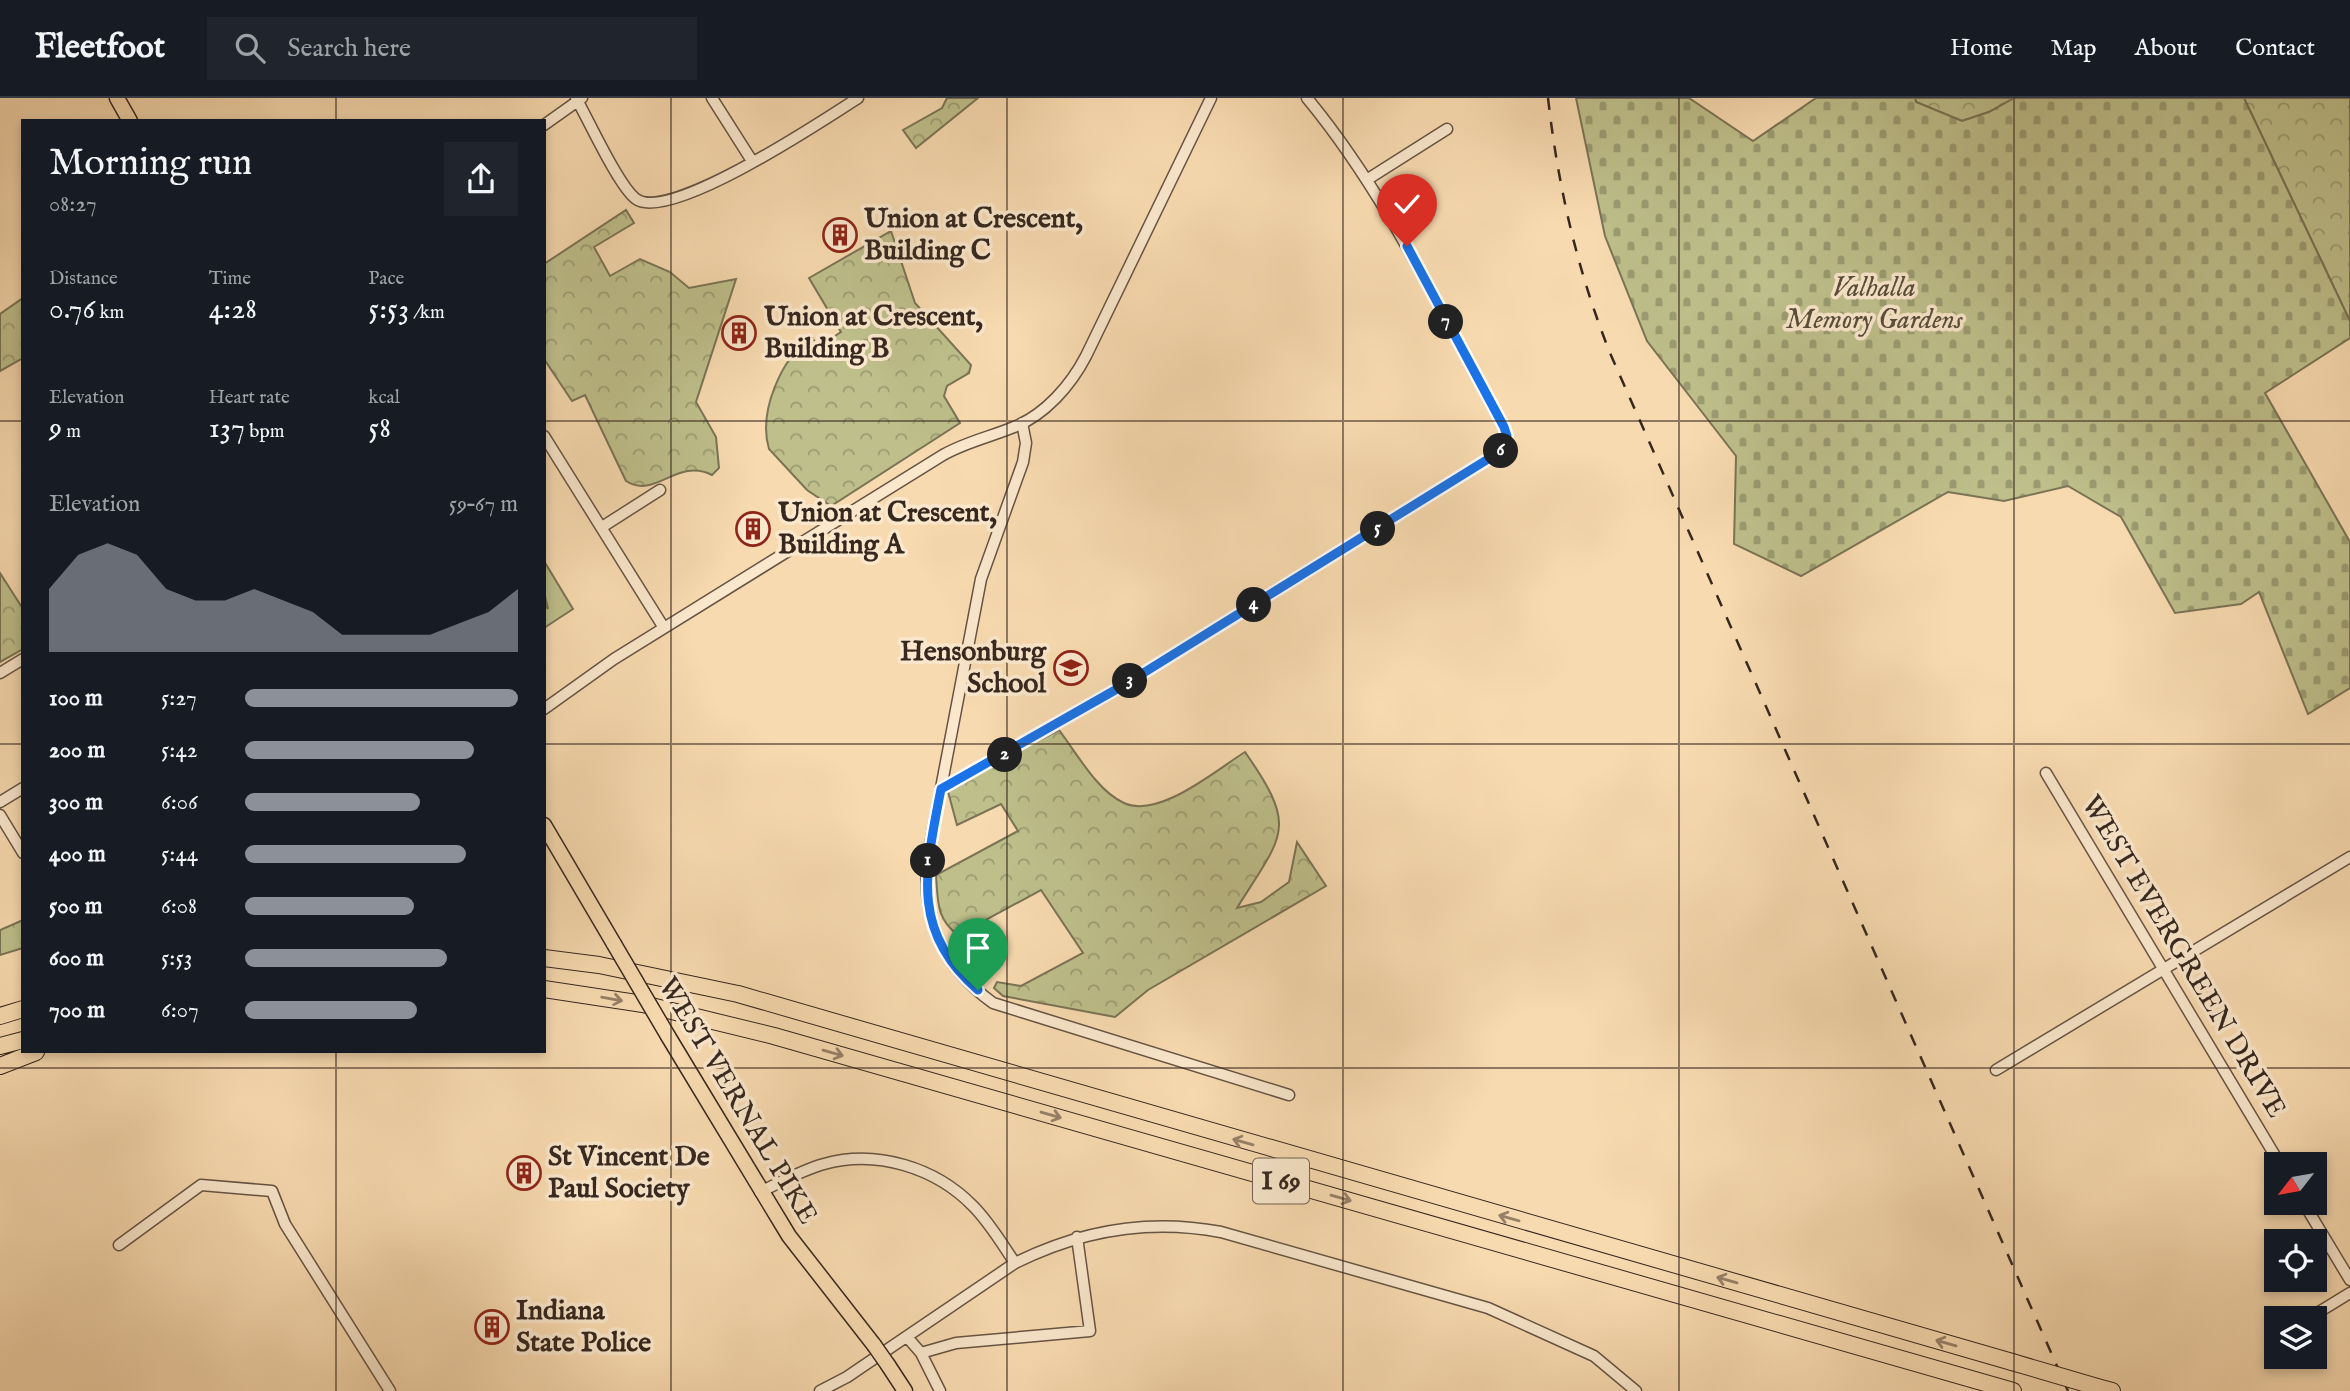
<!DOCTYPE html>
<meta charset="utf-8">
<style>
:root{--surface:#171b24;--page:#20242c;--text:#f1f3f6;--muted:#9ea1a6;--line:#363941;--accent:#8c9099}
body{margin:0;font-family:"IM FELL English",serif;background:var(--page);color:var(--text);height:100vh;display:flex;flex-direction:column;font-size:26px;white-space:nowrap}
*{box-sizing:border-box;margin:0}
p{font-size:23px;color:var(--muted)}
.icon{flex:none;width:38px;height:38px;fill:none;stroke:currentColor;stroke-width:2;stroke-linecap:round;stroke-linejoin:round}
.map{position:relative;flex:1;overflow:hidden}
.sheet{position:absolute;left:21px;top:21px;width:525px;height:934px;display:flex;flex-direction:column;background:var(--surface);border-radius:0px;box-shadow:0 4px 10px #0003}
.sheet>*{flex:none}
.needle{width:46px;rotate:239deg}
.buttons{position:absolute;left:2264px;top:1054px;display:grid;gap:14px}
.buttons a{display:grid;place-items:center;width:63px;height:63px;border-radius:0px;background:var(--surface);box-shadow:0 4px 10px #0003;font-size:35px}
.pin{position:absolute;display:grid;place-items:center;width:60px;height:60px;color:#fff;margin:-72px -30px;border-radius:50% 50% 50% 0;rotate:-45deg;box-shadow:0 0 7px #0007}
.pin .icon{rotate:45deg}
.km{position:absolute;width:35px;height:35px;margin:-18px;border-radius:50%;background:#222;color:#fff;font-size:19px;line-height:35px;text-align:center}
.round{display:grid;place-items:center;flex:none;width:74px;height:74px;border-radius:0px;background:var(--page)}
.head{display:flex;align-items:center;justify-content:space-between;height:119px;padding:0 28px}
h1{font-size:38px;font-weight:600;line-height:52px}
.stats{display:grid;grid-template-columns:repeat(3,1fr);gap:10px;height:119px;padding:7px 28px}
.stats div{display:grid;align-content:center}
.stats b{font-size:30px;font-weight:600}
.stats small{font-size:19px;font-weight:400}
.stats p{font-size:19px}
.chart{height:196px;padding:14px 28px}
.chart p{display:flex;justify-content:space-between}
.chart svg{width:100%;height:126px;margin-top:7px;fill:var(--accent);opacity:.7}
ul{padding:0 28px;list-style:none;font-size:23px}
li{display:grid;grid-template-columns:112px 84px 1fr;align-items:center;height:52px}
li i{height:18px;border-radius:9px;background:var(--accent)}
header{display:flex;align-items:center;gap:42px;box-sizing:border-box;height:98px;padding:0 35px;background:var(--surface);border-bottom:2px solid var(--line)}
header strong{font-size:33px}
nav{display:flex;gap:38px;margin-inline-start:auto;font-size:24px}
.search{width:490px;height:63px;background:var(--page);display:flex;align-items:center;gap:18px;box-sizing:border-box;padding:0 24px;border-radius:0px;color:var(--muted);font-size:26px}
.map>svg:first-child{display:block}
.green{fill:#bebf8b;stroke:#7a7355;stroke-width:2}
.forest{fill:url(#forest-crowns);stroke:#7a7355;stroke-width:2}
.cemetery{fill:url(#cemetery-stones);stroke:#7a7355;stroke-width:2}
.lines{fill:none;stroke-linecap:round;stroke-linejoin:round}
.minor-casing{stroke:#665443;stroke-width:13}
.major-casing{stroke:#36271f;stroke-width:17}
.highway-casing{stroke:#36271f;stroke-width:18}
.minor{stroke:#fae7cc;stroke-width:10}
.major{stroke:#f8dab0;stroke-width:14}
.highway{stroke:#f8dab0;stroke-width:16}
.rail{stroke:#36271f;stroke-width:2.5;stroke-dasharray:12 12;stroke-linecap:butt}
.major-bridge-casing{stroke:#36271f;stroke-width:17;stroke-linecap:butt}
.highway-bridge-casing{stroke:#36271f;stroke-width:18;stroke-linecap:butt}
.major-bridge{stroke:#f8dab0;stroke-width:14}
.highway-bridge{stroke:#f8dab0;stroke-width:16}
.oneway{stroke:#978068}
.route-casing{stroke:#fff;stroke-width:14}
.route{stroke:#1a73e8;stroke-width:9}
.grid{fill:none;stroke:#36271f;stroke-width:2;stroke-opacity:0.55}
.labels{text-anchor:middle;dominant-baseline:central;stroke-width:7;stroke-linejoin:round;paint-order:stroke}
.shield{fill:#fae7cc;stroke:#716153;stroke-width:2}
.shield-label{font-size:26px;font-weight:bold;fill:#36271f}
.poi-label{font-size:28px;font-weight:bold;fill:#36271f;stroke:#fae7cc;text-anchor:start}
.park-label{font-size:28px;font-style:italic;fill:#584d3a;stroke:#fae7cc}
.street-label{font-size:28px;fill:#36271f;stroke:#fae7cc}
</style>
<header>
<strong>Fleetfoot</strong>
<div class="search"><svg class="icon" aria-label="search" viewBox="0 0 24 24"><circle cx="10" cy="10" r="6"/><path d="M15 15l6 6"/></svg>Search here</div>
<nav><a>Home</a><a>Map</a><a>About</a><a>Contact</a></nav>
</header>
<div class="map">
<svg width="2350" height="1293" viewBox="0 0 2350 1293">
<defs>
<pattern id="forest-crowns" width="20" height="18" patternUnits="userSpaceOnUse" patternTransform="scale(1.75)"><rect width="20" height="18" fill="#bebf8b"/><path d="M2 6a3 3 0 1 1 6 0M12 15a3 3 0 1 1 6 0" fill="none" stroke="#9b9b71"/></pattern>
<pattern id="cemetery-stones" width="16" height="16" patternUnits="userSpaceOnUse" patternTransform="scale(1.75)"><rect width="16" height="16" fill="#bebf8b"/><path d="M2 7V4a2 2 0 0 1 4 0v3zM10 15v-3a2 2 0 0 1 4 0v3z" fill="#9b9b71"/></pattern>
</defs>
<rect width="100%" height="100%" fill="#f8dab0"/>
<filter id="stains"><feTurbulence type="fractalNoise" baseFrequency=".00286" numOctaves="4"/><feColorMatrix values="0 0 0 0 .2 0 0 0 0 .09 0 0 0 0 .02 0 0 0 .5 -.17"/></filter>
<radialGradient id="worn" r=".72"><stop offset=".6" stop-color="#630" stop-opacity="0"/><stop offset="1" stop-color="#630" stop-opacity=".3"/></radialGradient>
<!-- green -->
<path class="green" d="M544 463 573 511 544 530V506L548 511 544 494Z"/>
<!-- forest -->
<path class="forest" d="M947 0H978L916 50 903 32 942 10Z
M1915 0H2014V1L1989 14 1962 23 1916 4Z
M2244 0H2350V223Z
M626 112 634 125 594 149 610 178 640 161 670 174 689 190 736 181 696 304 716 339 719 370 712 377C677 359 655 402 626 383L585 297 572 303 544 261V166Z
M891 133 915 205 971 267 969 275 947 288 944 298 960 325 831 408 807 392 769 351C758 314 781 260 812 239L818 249 841 234 809 180Z
M23 200V260L0 273V216Z
M0 475 23 511V551L0 564Z
M1059 632C1076 654 1097 693 1124 705 1159 721 1216 672 1245 654 1299 731 1283 736 1237 810L1261 804 1289 784 1297 744 1326 788 1148 892 1115 919 1003 898 994 890 997 884 1021 888 1083 855 1041 792 958 837C936 821 938 803 936 777L1018 733 1001 706 957 727 947 690Z
M23 822V850L0 857V832Z"/>
<!-- cemetery -->
<path class="cemetery" d="M1576 0H1689L1753 43 1816 0H1915L1916 4 1962 23 1989 14 2014 0H2244L2350 223V240L2265 295 2350 444V590L2308 616 2259 494 2241 506 2175 515 2121 419 2068 388 2004 403 1948 394 1801 478 1734 446 1736 358 1647 243 1605 138Z"/>
<g class="lines">
<!-- minor casing -->
<g class="minor-casing">
<path id="minor" d="M576 0C588 21 619 89 636 101 669 125 824 22 858 0
M712 0 752 63
M544 27 582 0
M1368 81 1447 31
M1022 325 1026 345 1023 364 981 481 928 758C920 819 943 869 993 905L1289 997
M544 338 664 530
M602 429 660 392
M0 575 23 561
M544 611 614 561 943 357C966 344 990 339 1014 329 1045 317 1071 287 1086 258L1211 0
M2046 675 2280 1066
M941 691 1124 587 1501 353 1507 338 1504 329C1442 217 1389 99 1307 0
M0 704 23 690
M0 717 23 755
M1996 972 2350 759
M760 1094C781 1084 802 1072 824 1066 877 1051 936 1070 973 1108 990 1125 1002 1146 1015 1165 1081 1132 1148 1120 1221 1134L1488 1210 1594 1258 1636 1293
M2303 1104 2350 1182
M119 1147 201 1087 272 1093 285 1126 390 1293
M2314 1217 2350 1195
M907 1239 921 1255 956 1245 1090 1233 1077 1139
M921 1255 940 1293
M820 1293 847 1279 1015 1165"/>
</g>
<!-- major casing -->
<g class="major-casing">
<path id="major" d="M117 0 130 23
M544 727 614 846
M668 938 789 1138 874 1247
M888 1267 905 1293"/>
</g>
<!-- highway casing -->
<g class="highway-casing">
<path id="highway" d="M544 860 599 867 738 896 2012 1264
M544 891 643 906 774 938 2013 1293
M0 918 23 911
M0 948 23 942
M0 968 36 954
M2097 1289 2112 1293"/>
</g>
<!-- minor -->
<use href="#minor" class="minor"/>
<!-- major -->
<use href="#major" class="major"/>
<!-- highway -->
<use href="#highway" class="highway"/>
<!-- rail -->
<path class="rail" d="M1548 0C1558 88 1577 172 1610 255L2068 1293"/>
<!-- major-bridge casing -->
<g class="major-bridge-casing">
<path id="major-bridge" d="M614 846 668 938
M874 1247 888 1267"/>
</g>
<!-- highway-bridge casing -->
<g class="highway-bridge-casing">
<path id="highway-bridge" d="M2012 1264 2097 1289"/>
</g>
<!-- major-bridge -->
<use href="#major-bridge" class="major-bridge"/>
<!-- highway-bridge -->
<use href="#highway-bridge" class="highway-bridge"/>
</g>
<!-- one-way arrows -->
<defs><path id="oneway-shaft" d="M-6 0H5M1.5-3L5.5 0L1.5 3" fill="none" stroke-width="1.6" stroke-linecap="round" stroke-linejoin="round" transform="scale(1.75)"/></defs>
<g class="oneway">
<use href="#oneway-shaft" transform="translate(612 901) rotate(10)"/>
<use href="#oneway-shaft" transform="translate(833 955) rotate(16)"/>
<use href="#oneway-shaft" transform="translate(1051 1017) rotate(16)"/>
<use href="#oneway-shaft" transform="translate(1243 1044) rotate(-164)"/>
<use href="#oneway-shaft" transform="translate(1341 1100) rotate(16)"/>
<use href="#oneway-shaft" transform="translate(1509 1120) rotate(-164)"/>
<use href="#oneway-shaft" transform="translate(1727 1182) rotate(-164)"/>
<use href="#oneway-shaft" transform="translate(1946 1245) rotate(-164)"/>
</g>
<g class="lines">
<!-- route casing -->
<g class="route-casing">
<path id="route" d="M978 892C909 833 926 770 941 691L1124 587 1501 353 1507 338 1504 329 1407 148"/>
</g>
<!-- route -->
<use href="#route" class="route"/>
</g>
<!-- grid -->
<path class="grid" d="M336 0V23M671 0V1293M1007 0V1293M1343 0V1293M1679 0V1293M2014 0V1293M0 323H23M544 323H2350M0 646H23M544 646H2350M336 954V1293M0 970H2350"/>
<!-- icons -->
<defs>
<g id="building-ring" transform="scale(1.75)"><circle r="9.5" fill="#fae7cc" stroke="#8f2418" stroke-width="1.5"/><path d="M-4-6H4V6H1V3H-1V6H-4ZM-2.5-4.3h1.7v1.8h-1.7ZM.8-4.3h1.7v1.8H.8ZM-2.5-1h1.7V.8h-1.7ZM.8-1h1.7V.8H.8Z" fill="#8f2418"/></g>
<g id="school-ring" transform="scale(1.75)"><circle r="9.5" fill="#fae7cc" stroke="#8f2418" stroke-width="1.5"/><path d="M0-5L7-2L0 1L-7-2ZM-4 1L0 2.5L4 1V4Q0 6-4 4Z" fill="#8f2418"/></g>
</defs>
<g fill-rule="evenodd">
<use href="#building-ring" x="840" y="137"/>
<use href="#building-ring" x="739" y="235"/>
<use href="#building-ring" x="753" y="431"/>
<use href="#school-ring" x="1071" y="570"/>
<use href="#building-ring" x="524" y="1075"/>
<use href="#building-ring" x="492" y="1229"/>
</g>
<g class="labels">
<!-- shield labels -->
<rect class="shield" x="1253" y="1060.5" width="56" height="45" rx="5"/>
<g class="shield-label">
<text x="1281" y="1083">I 69</text>
</g>
<!-- poi labels -->
<g class="poi-label">
<text x="864" y="121">Union at Crescent,<tspan x="864" dy="32">Building C</tspan></text>
<text x="764" y="219">Union at Crescent,<tspan x="764" dy="32">Building B</tspan></text>
<text x="778" y="415">Union at Crescent,<tspan x="778" dy="32">Building A</tspan></text>
<text x="1046" y="554" text-anchor="end">Hensonburg<tspan x="1046" dy="32">School</tspan></text>
<text x="548" y="1059">St Vincent De<tspan x="548" dy="32">Paul Society</tspan></text>
<text x="516" y="1213">Indiana<tspan x="516" dy="32">State Police</tspan></text>
</g>
<!-- park labels -->
<g class="park-label">
<text x="1874" y="190">Valhalla<tspan x="1874" dy="32">Memory Gardens</tspan></text>
</g>
<!-- street labels -->
<g class="street-label">
<text transform="translate(2183 859) rotate(59)">WEST EVERGREEN DRIVE</text>
<text transform="translate(737 1003) rotate(59)">WEST VERNAL PIKE</text>
</g>
</g>
<rect width="100%" height="100%" filter="url(#stains)"/>
<rect width="100%" height="100%" fill="url(#worn)"/>
</svg>
<div class="buttons">
<a><svg class="needle" viewBox="-14 -14 28 28"><path d="M0-13l5 13h-10z" fill="#e53935"/><path d="M0 13l5-13h-10z" fill="#9ea1a6"/></svg></a>
<a><svg class="icon" aria-label="locate" viewBox="0 0 24 24"><circle cx="12" cy="12" r="6"/><path d="M12 2v4M12 18v4M2 12h4M18 12h4"/></svg></a>
<a><svg class="icon" aria-label="layers" viewBox="0 0 24 24"><path d="M12 4l9 5-9 5-9-5zM3 14l9 5 9-5"/></svg></a>
</div>
<div class="pin" style="left:978px;top:892px;background:#1e9e55"><svg class="icon" aria-label="arrive" viewBox="0 0 24 24"><path d="M6 21V4h12l-3 4 3 4H6"/></svg></div>
<div class="pin" style="left:1407px;top:148px;background:#d93025"><svg class="icon" aria-label="check" viewBox="0 0 24 24"><path d="M5 12l5 5 9-10"/></svg></div>
<b class="km" style="left:928px;top:763px">1</b>
<b class="km" style="left:1005px;top:657px">2</b>
<b class="km" style="left:1130px;top:583px">3</b>
<b class="km" style="left:1254px;top:507px">4</b>
<b class="km" style="left:1378px;top:431px">5</b>
<b class="km" style="left:1501px;top:353px">6</b>
<b class="km" style="left:1446px;top:224px">7</b>
<section class="sheet">
<div class="head"><div><h1>Morning run</h1><p>08:27</p></div><a class="round"><svg class="icon" aria-label="share" viewBox="0 0 24 24"><path d="M12 15V3M7 8l5-5 5 5M5 13v7h14v-7"/></svg></a></div>
<div class="stats">
<div><p>Distance</p><b>0.76<small> km</small></b></div>
<div><p>Time</p><b>4:28</b></div>
<div><p>Pace</p><b>5:53<small> /km</small></b></div>
</div>
<div class="stats">
<div><p>Elevation</p><b>9<small> m</small></b></div>
<div><p>Heart rate</p><b>137<small> bpm</small></b></div>
<div><p>kcal</p><b>58</b></div>
</div>
<div class="chart"><p><span>Elevation</span>59–67 m</p>
<svg viewBox="0 0 160 44" preserveAspectRatio="none"><path d="M0 44V22L10 10L20 6L30 10L40 22L50 26L60 26L70 22L80 26L90 30L100 38L110 38L120 38L130 38L140 34L150 30L160 22V44z"/></svg>
</div>
<ul>
<li><b>100 m</b>5:27<i style="width:100%"></i></li>
<li><b>200 m</b>5:42<i style="width:84%"></i></li>
<li><b>300 m</b>6:06<i style="width:64%"></i></li>
<li><b>400 m</b>5:44<i style="width:81%"></i></li>
<li><b>500 m</b>6:08<i style="width:62%"></i></li>
<li><b>600 m</b>5:53<i style="width:74%"></i></li>
<li><b>700 m</b>6:07<i style="width:63%"></i></li>
</ul>
</section>
</div>
